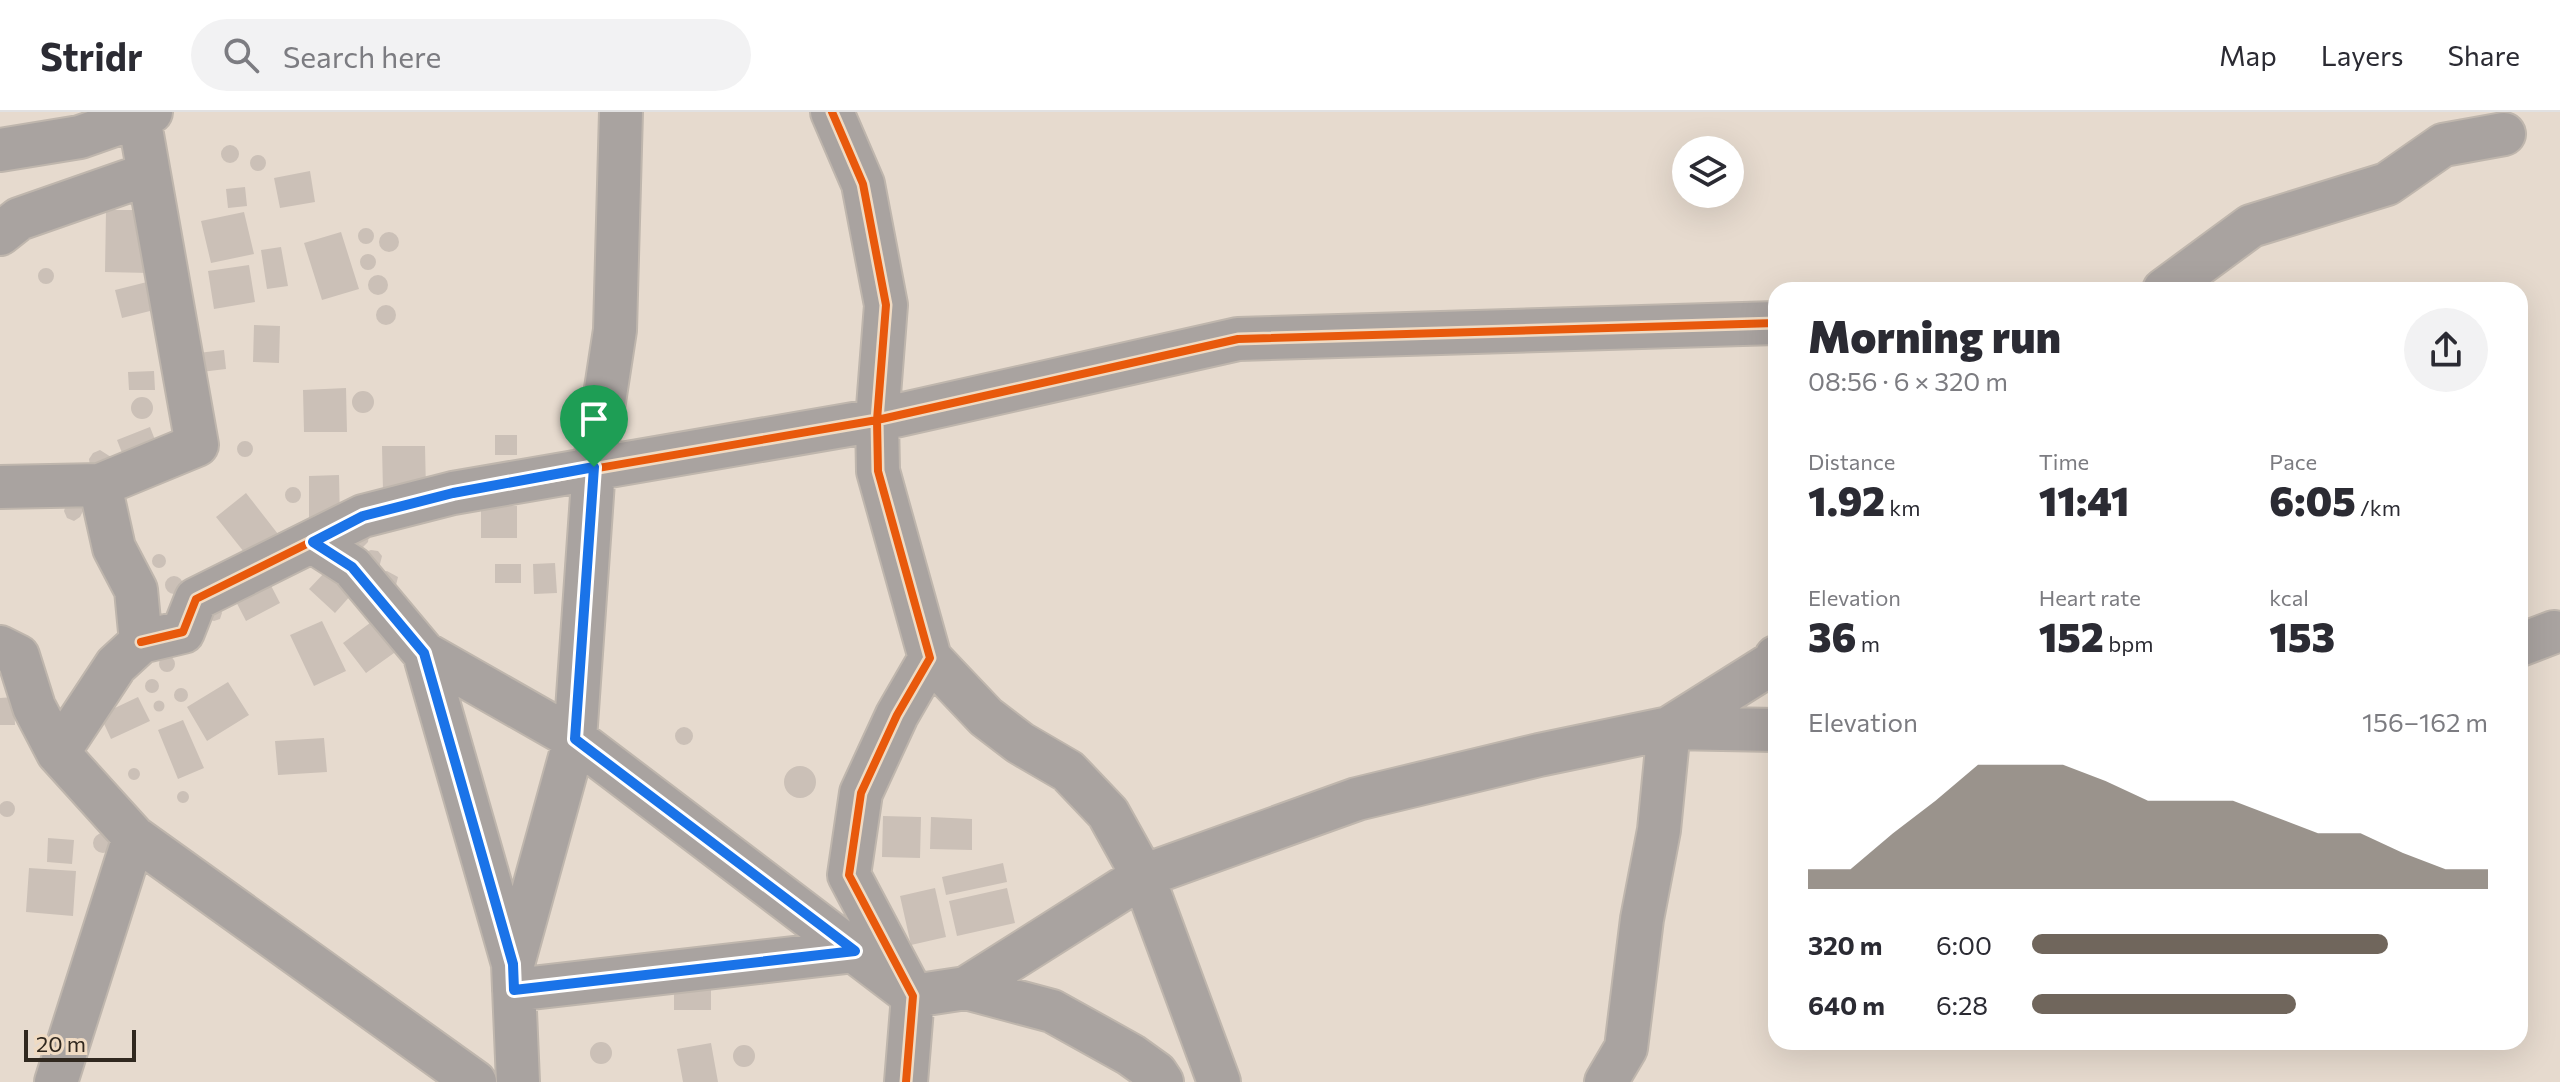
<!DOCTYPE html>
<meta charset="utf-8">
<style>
:root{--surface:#fff;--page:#f2f2f3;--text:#2b2b33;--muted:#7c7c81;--line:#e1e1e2;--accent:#70665c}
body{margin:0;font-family:Commissioner,sans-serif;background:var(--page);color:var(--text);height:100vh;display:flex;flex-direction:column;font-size:30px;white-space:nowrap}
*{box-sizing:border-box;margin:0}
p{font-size:26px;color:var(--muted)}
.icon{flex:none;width:44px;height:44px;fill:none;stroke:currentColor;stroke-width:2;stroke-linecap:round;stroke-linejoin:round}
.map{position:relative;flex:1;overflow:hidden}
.details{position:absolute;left:1768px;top:170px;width:760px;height:768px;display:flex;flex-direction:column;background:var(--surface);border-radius:24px;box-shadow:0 8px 32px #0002}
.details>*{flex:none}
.tools{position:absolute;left:1672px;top:24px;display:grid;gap:16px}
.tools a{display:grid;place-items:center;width:72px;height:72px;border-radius:50%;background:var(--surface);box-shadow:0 8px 32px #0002;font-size:40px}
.scale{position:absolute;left:24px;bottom:20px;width:112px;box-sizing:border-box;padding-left:8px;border:4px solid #30281f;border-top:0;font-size:22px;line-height:28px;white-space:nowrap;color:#30281f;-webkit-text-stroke:6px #f0dbc3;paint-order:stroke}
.pin{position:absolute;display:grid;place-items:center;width:68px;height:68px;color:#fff;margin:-82px -34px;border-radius:50% 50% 50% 0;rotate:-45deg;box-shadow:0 0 8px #0007}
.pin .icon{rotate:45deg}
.round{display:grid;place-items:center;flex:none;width:84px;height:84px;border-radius:42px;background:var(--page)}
.summary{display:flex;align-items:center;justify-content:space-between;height:136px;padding:0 40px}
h1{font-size:44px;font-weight:800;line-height:60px}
.stats{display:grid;grid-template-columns:repeat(3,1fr);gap:12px;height:136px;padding:8px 40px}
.stats div{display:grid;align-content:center}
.stats b{font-size:40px;font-weight:800}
.stats small{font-size:22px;font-weight:400}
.stats p{font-size:22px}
.chart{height:224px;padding:16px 40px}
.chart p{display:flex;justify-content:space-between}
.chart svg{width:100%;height:144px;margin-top:8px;fill:var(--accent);opacity:.7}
ul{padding:0 40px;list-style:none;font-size:26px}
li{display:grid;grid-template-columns:128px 96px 1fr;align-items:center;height:60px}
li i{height:20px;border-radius:10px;background:var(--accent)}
header{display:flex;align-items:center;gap:48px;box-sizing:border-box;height:112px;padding:0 40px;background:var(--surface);border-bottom:2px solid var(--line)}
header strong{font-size:38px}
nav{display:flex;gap:44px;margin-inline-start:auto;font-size:28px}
.search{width:560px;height:72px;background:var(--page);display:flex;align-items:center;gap:20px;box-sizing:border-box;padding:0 28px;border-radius:44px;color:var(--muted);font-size:30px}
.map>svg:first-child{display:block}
.building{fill:#cbc0b7}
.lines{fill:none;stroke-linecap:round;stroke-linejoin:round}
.minor-casing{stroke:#bfb6ad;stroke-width:46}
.minor{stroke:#a9a3a0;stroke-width:42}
.cycleway-casing{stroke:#f0dbc3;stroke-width:13}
.cycleway{stroke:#e8590c;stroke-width:8}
.route-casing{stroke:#fff;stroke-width:16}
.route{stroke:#1a73e8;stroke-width:10}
</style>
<header>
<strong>Stridr</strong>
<div class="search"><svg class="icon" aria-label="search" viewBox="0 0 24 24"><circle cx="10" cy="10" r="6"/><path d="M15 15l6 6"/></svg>Search here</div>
<nav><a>Map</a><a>Layers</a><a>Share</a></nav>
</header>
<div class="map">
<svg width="2560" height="970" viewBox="0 0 2560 970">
<rect width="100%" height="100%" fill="#e6dace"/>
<!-- building -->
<path class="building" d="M221 42a9 9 0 1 1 18 0a9 9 0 1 1-18 0Z
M250 51a8 8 0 1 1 16 0a8 8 0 1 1-16 0Z
M310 59 315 90 280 96 274 66Z
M245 75 247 94 228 96 226 77Z
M106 98H149V161L105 160Z
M244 100 254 142 211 151 201 109Z
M358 124a8 8 0 1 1 16 0a8 8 0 1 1-16 0Z
M341 120 359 177 322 188 304 131Z
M379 130a10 10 0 1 1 20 0a10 10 0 1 1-20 0Z
M281 135 288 174 267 177 261 138Z
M360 150a8 8 0 1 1 16 0a8 8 0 1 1-16 0Z
M249 153 255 190 214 197 208 159Z
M38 164a8 8 0 1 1 16 0a8 8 0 1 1-16 0Z
M368 173a10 10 0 1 1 20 0a10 10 0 1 1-20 0Z
M151 169 158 197 122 206 115 178Z
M376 203a10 10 0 1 1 20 0a10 10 0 1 1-20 0Z
M254 213 280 214 279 251 253 250Z
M224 238 226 257 201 260 198 241Z
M154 259 155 278H129L128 260Z
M346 276 347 320H304L303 278Z
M352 290a11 11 0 1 1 22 0a11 11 0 1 1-22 0Z
M131 296a11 11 0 1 1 22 0a11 11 0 1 1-22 0Z
M150 315 159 338 126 351 117 328Z
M495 323H517V343H495Z
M237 337a8 8 0 1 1 16 0a8 8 0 1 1-16 0Z
M382 334H425L426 379 383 380Z
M100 338 111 345V352L90 354 89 347 93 341Z
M339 363 340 407H309V364Z
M285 383a8 8 0 1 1 16 0a8 8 0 1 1-16 0Z
M246 381 278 422 248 445 216 405Z
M80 392 83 399 80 405 74 409 67 406 64 399 66 393Z
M481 394H517V426H481Z
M369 423 368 430 363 435 357 436 351 433Z
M371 438 378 439 382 444 379 456 365 440Z
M152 449a7 7 0 1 1 14 0a7 7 0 1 1-14 0Z
M555 451 557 481 534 482 533 452Z
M495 452H521V471H495Z
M326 459 352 482 335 501 309 477Z
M387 459 398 465 395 477 381 461Z
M265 462 280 491 246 509 231 480Z
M165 473a9 9 0 1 1 18 0a9 9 0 1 1-18 0Z
M220 495 222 501 220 507 214 509 208 507Z
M378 505 401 536 366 561 343 531Z
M322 509 346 559 314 574 290 523Z
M159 552a8 8 0 1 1 16 0a8 8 0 1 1-16 0Z
M145 574a7 7 0 1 1 14 0a7 7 0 1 1-14 0Z
M228 570 249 603 207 629 187 595Z
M174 583a7 7 0 1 1 14 0a7 7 0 1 1-14 0Z
M14 585 15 613H0V586Z
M138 585 150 609 111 627 100 603Z
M153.5 594a5.5 5.5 0 1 1 11 0a5.5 5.5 0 1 1-11 0Z
M183 608 204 656 178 667 158 618Z
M675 624a9 9 0 1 1 18 0a9 9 0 1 1-18 0Z
M324 626 327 660 278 663 275 629Z
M784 670a16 16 0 1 1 32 0a16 16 0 1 1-32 0Z
M128 662a6 6 0 1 1 12 0a6 6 0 1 1-12 0Z
M177 685a6 6 0 1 1 12 0a6 6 0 1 1-12 0Z
M-1 697a8 8 0 1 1 16 0a8 8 0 1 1-16 0Z
M883 704 921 705 920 746 882 745Z
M931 705 972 707V738L930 737Z
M93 731a10 10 0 1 1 20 0a10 10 0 1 1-20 0Z
M48 726 74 728 72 752 47 750Z
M1003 751 1007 770 946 783 942 765Z
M29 756 76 759 73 804 26 800Z
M935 776 946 825 911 833 900 784Z
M1007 776 1015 811 957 824 949 789Z
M674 872H711V898H674Z
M590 941a11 11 0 1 1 22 0a11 11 0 1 1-22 0Z
M711 931 718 970H683L677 937Z
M733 944a11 11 0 1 1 22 0a11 11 0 1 1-22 0Z"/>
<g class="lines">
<!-- minor casing -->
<g class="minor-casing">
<path id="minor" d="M832 0 863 72 886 193 877 308 878 359 930 546 897 603 861 681 849 763 913 884 906 970
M0 38 80 25 151 0
M0 122 19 107 148 62
M2164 178 2251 114 2387 72 2443 33 2504 22
M0 375 100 373 197 333 138 0
M313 430 352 455 424 541 513 852
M141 530 183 520 196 487 363 404 453 381 877 308 1238 227 1776 211
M2520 533 2554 520
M0 535 18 544 34 595 58 641 134 725 56 970
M424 541 575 627 913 884 966 876 1052 899 1131 943 1156 961 1162 970
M930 546 986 605 1020 631 1068 659 1108 701 1143 764 1219 970
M58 641 116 553 141 530 136 478 114 436 100 373
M134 725 475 970
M966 876 1143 764 1357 687 1539 643 1669 616 1774 550 1776 545
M514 878 855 839
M518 970 513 852 575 627 594 355 615 218 621 0
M1606 970 1626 936 1642 807 1659 718 1669 616 1776 618"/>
</g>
<!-- minor -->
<use href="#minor" class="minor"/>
<!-- cycleway casing -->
<g class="cycleway-casing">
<path id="cycleway" d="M832 0 863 72 886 193 877 308 878 359 930 546 897 603 861 681 849 763 913 884 906 970
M141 530 183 520 196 487 363 404 453 381 877 308 1238 227 1776 211"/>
</g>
<!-- cycleway -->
<use href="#cycleway" class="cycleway"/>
</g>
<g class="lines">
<!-- route casing -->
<g class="route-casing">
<path id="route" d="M594 355 575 627 855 839 514 878 513 852 424 541 352 455 313 430 363 404 453 381Z"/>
</g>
<!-- route -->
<use href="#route" class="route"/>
</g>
</svg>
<div class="tools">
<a><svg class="icon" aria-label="layers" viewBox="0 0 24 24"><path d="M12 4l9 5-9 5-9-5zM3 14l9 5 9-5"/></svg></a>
</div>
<div class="scale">20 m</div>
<div class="pin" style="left:594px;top:355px;background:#1e9e55"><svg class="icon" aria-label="arrive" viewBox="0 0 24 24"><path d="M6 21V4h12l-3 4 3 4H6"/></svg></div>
<section class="details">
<div class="summary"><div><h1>Morning run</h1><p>08:56 · 6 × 320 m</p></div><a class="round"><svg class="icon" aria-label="share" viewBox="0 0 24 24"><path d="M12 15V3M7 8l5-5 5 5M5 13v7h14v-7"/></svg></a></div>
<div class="stats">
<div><p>Distance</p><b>1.92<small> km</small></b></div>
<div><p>Time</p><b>11:41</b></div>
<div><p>Pace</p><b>6:05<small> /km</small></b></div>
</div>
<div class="stats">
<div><p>Elevation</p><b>36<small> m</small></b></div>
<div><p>Heart rate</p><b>152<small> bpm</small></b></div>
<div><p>kcal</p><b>153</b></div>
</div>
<div class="chart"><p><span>Elevation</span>156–162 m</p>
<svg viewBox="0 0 160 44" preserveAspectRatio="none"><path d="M0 44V38L10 38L20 27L30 17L40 6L50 6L60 6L70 11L80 17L90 17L100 17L110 22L120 27L130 27L140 33L150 38L160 38V44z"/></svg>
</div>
<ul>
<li><b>320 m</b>6:00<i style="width:78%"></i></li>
<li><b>640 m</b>6:28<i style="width:58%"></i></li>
</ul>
</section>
</div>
